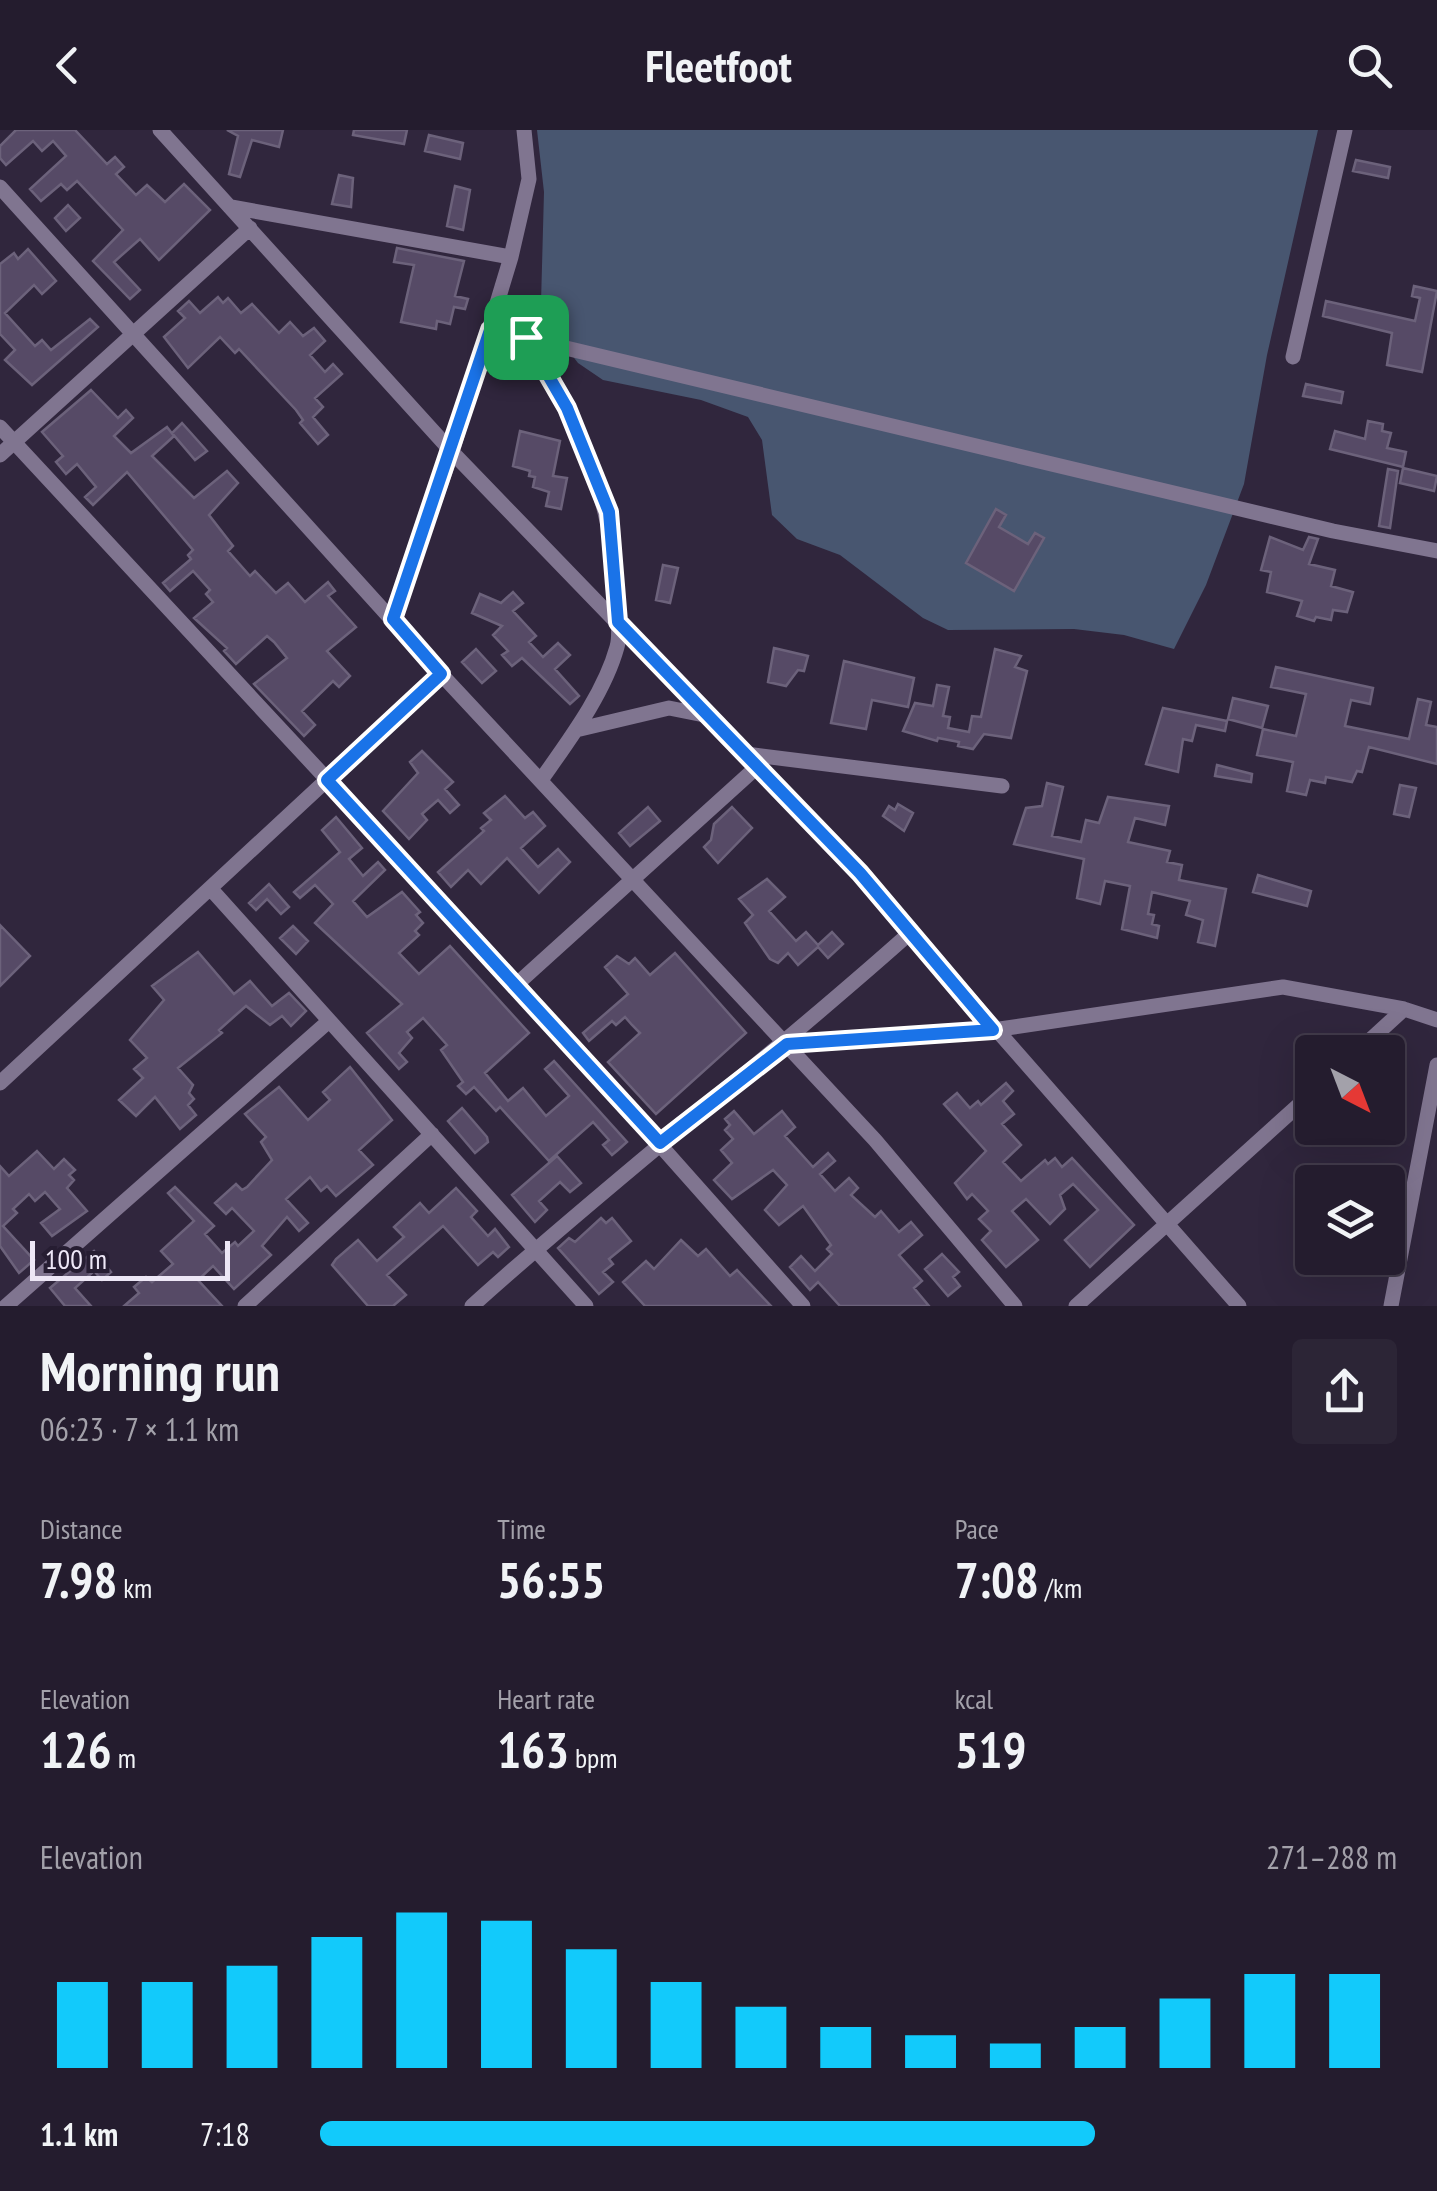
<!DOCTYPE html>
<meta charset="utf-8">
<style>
:root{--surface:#241c2e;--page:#2c2536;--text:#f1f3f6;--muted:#a3a1aa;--line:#413a4a;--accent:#12cafb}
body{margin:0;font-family:"PT Sans Narrow",sans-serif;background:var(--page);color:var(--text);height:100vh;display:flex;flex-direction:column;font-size:38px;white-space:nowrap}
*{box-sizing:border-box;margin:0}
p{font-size:32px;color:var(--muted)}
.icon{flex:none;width:55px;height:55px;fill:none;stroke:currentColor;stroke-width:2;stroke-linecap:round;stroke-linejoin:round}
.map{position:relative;height:1176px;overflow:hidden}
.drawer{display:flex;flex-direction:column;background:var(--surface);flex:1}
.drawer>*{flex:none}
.needle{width:65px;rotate:138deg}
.tools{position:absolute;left:1295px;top:905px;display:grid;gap:20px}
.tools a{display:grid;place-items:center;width:110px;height:110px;border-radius:10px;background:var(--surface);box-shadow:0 10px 40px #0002,0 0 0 2px var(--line);font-size:50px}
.scale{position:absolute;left:30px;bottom:25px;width:200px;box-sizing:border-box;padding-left:10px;border:5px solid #ede7f6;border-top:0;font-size:28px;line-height:35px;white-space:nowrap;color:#ede7f6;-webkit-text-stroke:8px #261d32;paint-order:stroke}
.pin{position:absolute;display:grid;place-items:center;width:85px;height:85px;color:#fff;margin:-42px;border-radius:20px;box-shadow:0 5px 15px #0006}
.round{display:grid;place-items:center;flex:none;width:105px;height:105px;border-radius:10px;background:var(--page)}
.overview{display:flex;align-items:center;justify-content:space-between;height:170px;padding:0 40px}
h1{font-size:55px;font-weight:700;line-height:75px}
.metrics{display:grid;grid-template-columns:repeat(3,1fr);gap:15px;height:170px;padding:10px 40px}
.metrics div{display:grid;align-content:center}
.metrics b{font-size:50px;font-weight:700}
.metrics small{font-size:28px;font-weight:400}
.metrics p{font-size:28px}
.chart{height:280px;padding:20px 40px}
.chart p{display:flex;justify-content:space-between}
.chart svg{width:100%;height:180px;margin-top:10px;stroke:var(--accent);stroke-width:6}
ul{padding:0 40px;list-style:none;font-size:32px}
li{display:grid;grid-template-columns:160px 120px 1fr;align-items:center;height:75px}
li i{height:25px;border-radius:12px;background:var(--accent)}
header{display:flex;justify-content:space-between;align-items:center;height:130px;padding:0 40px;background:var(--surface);font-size:45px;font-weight:700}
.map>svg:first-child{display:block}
.water{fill:#485670}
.building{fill:#564a66;stroke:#6c627b;stroke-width:2.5}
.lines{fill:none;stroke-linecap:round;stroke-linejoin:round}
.minor{stroke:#807590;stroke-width:15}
.route-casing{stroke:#fff;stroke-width:20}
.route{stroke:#1a73e8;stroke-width:12}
</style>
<header><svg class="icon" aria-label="back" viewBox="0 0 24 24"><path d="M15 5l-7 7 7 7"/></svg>Fleetfoot<svg class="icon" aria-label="search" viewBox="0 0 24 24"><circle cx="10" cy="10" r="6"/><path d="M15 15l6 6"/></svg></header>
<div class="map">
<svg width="1437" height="1176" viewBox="0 0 1437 1176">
<rect width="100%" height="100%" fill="#30263d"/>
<!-- water -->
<path class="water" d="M537 0H1318L1267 225 1244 354 1206 455 1174 519 1124 505 1074 499 948 500 923 488 840 425 797 409 772 385 762 310 748 287 701 270 603 250 578 233 551 198 541 173 544 62Z"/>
<!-- building -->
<path class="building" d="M16 0H75L107 34 115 27 124 37 116 44 136 65 147 55 165 72 184 54 210 80 159 130 140 109 114 132 140 160 130 169 93 131 123 100 77 51 67 60 61 54 41 71 30 59 66 26 53 11 42 21 33 11 6 35 0 28V16Z
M227 0H283L279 17 252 10 240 47 229 44 238 6Z
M354 0H407L404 14 353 5Z
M429 5 463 13 460 29 425 21Z
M1356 30 1390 37 1388 48 1353 41Z
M339 45 353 48 351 77 332 74Z
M455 56 470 60 463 100 447 96Z
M68 75 80 88 66 101 55 88Z
M397 118 464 131 455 166 468 169 465 179 454 177 450 194 437 191 436 199 401 192 414 135 394 132Z
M28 119 56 151 42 164 34 155 5 183 35 216 42 210 51 220 90 189 98 197 32 255 5 230 15 220 0 204V134L14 123 18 129Z
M1414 156 1437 161 1422 242 1387 235 1392 203 1323 186 1326 171 1415 191 1420 168 1412 166Z
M218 167 223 173 228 168 241 183 252 174 279 203 290 192 303 206 314 198 325 211 310 225 325 242 333 234 342 244 315 268 323 277 313 287 328 305 318 314 300 293 303 290 296 280 239 219 235 223 220 207 188 238 164 207 185 188 178 181 189 171 200 183Z
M1306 254 1343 262 1341 273 1303 266Z
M91 260 118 288 126 280 133 288 114 306 131 323 167 297 174 306 152 326 194 368 227 341 238 353 209 385 233 416 228 421 250 446 255 441 276 463 288 453 305 472 328 452 335 461 328 466 356 497 327 521 350 546 339 557 333 551 302 581 315 595 304 606 254 554 287 528 274 512 267 506 236 534 224 521 227 518 194 488 213 472 206 464 210 460 193 441 170 461 163 453 191 429 188 425 193 420 127 342 93 375 85 367 96 357 77 334 66 344 56 332 63 326 42 302Z
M1368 291 1383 294 1382 301 1391 303 1387 318 1406 322 1403 337 1330 319 1335 301 1365 309Z
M182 293 207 321 195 330 172 303Z
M520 301 560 311 553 346 567 348 561 379 546 376 549 362 533 357 535 347 529 346 530 341 513 336Z
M1403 338 1437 346 1434 361 1400 353Z
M1388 339 1398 341 1390 398 1379 396Z
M996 379 1006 385 999 397 1028 414 1035 403 1044 408 1014 461 966 433Z
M1270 407 1303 420 1309 407 1318 409 1309 434 1335 440 1331 456 1353 462 1347 482 1333 480 1331 490 1316 487 1314 491 1297 486 1302 471 1267 462 1271 442 1261 440Z
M663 435 678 438 670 473 656 470Z
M513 462 523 473 513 481 536 506 529 512 543 527 558 513 570 525 555 539 579 566 570 574 522 528 512 536 502 525 508 521 493 505 502 496 472 483 480 464 501 473Z
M774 518 808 526 804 541 798 540 786 556 768 552Z
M476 519 496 541 482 553 462 532Z
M995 519 1021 526 1015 537 1027 541 1011 608 984 604 973 619 958 616 959 612 938 608 937 611 903 601 915 573 933 576 937 555 949 557 943 586 950 587 948 598 969 602 972 586 981 587Z
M844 531 914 548 908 577 872 570 866 599 831 593Z
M1276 537 1373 558 1370 574 1351 570 1345 596 1409 609 1418 569 1431 572 1426 595 1437 597V634L1369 617 1362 642 1357 641 1352 652 1326 647 1325 653 1310 650 1306 665 1287 661 1293 632 1257 625 1263 599 1296 606 1306 564 1271 557Z
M1233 568 1268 576 1262 598 1228 589Z
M1163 578 1227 591 1225 601 1196 595 1192 611 1183 609 1178 642 1146 634Z
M422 621 453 652 445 659 459 675 450 683 438 670 422 684 427 690 409 709 383 681 418 643 410 632Z
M1217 635 1252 644 1251 652 1215 646Z
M1047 653 1063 657 1052 706 1081 712 1086 690 1099 693 1108 667 1169 676 1165 695 1135 688 1128 712 1170 721 1167 732 1182 735 1179 750 1226 759 1215 816 1198 812 1203 790 1186 785 1190 771 1152 762 1148 784 1154 785 1152 794 1159 796 1157 808 1122 799 1130 756 1105 751 1100 774 1077 768 1084 729 1014 714 1026 678 1042 676Z
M1400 655 1416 658 1409 687 1394 684Z
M505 666 525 688 533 682 545 696 521 718 538 737 558 719 570 732 539 763 507 728 481 754 468 740 451 757 438 742 484 701 481 698 491 690 484 683Z
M898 674 913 683 904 701 883 686 889 676 895 680Z
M648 677 660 691 630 716 619 703Z
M732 677 752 698 718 733 704 717 711 710 714 694Z
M336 687 362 718 349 729 363 746 378 732 385 740 353 771 367 787 402 762 420 782 416 785 423 793 415 801 419 805 399 823 419 844 450 816 529 903 485 943 508 971 523 958 546 986 569 966 545 939 554 931 627 1012 618 1020 612 1025 603 1015 609 1010 593 992 549 1031 500 977 496 981 474 957 466 964 458 956 463 952 441 920 447 915 423 888 407 902 412 908 399 923 407 932 399 939 367 903 402 874 315 793 333 774 315 755 300 768 294 762 340 722 322 700Z
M1258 745 1311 761 1307 776 1253 762Z
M767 749 785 767 769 781 796 811 806 802 818 815 832 802 843 814 828 828 818 817 798 835 788 823 778 833 770 829 745 793 753 785 739 769Z
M269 754 289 777 281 784 267 769 256 780 249 773Z
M0 795 30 826 0 856Z
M293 796 308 811 296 824 280 808Z
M198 822 234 864 250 851 272 876 289 863 306 881 291 896 282 886 270 895 246 876 219 900 222 903 178 938 193 955 189 963 194 969 188 975 196 985 180 999 155 967 136 986 119 970 143 948 134 939 147 928 130 910 164 870 152 856Z
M675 823 746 903 656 984 608 932 640 903 632 895 625 887 616 895 612 891 589 911 583 903 628 864 605 837 617 826 629 834 635 828 650 845Z
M350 937 392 990 359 1020 373 1035 336 1066 327 1056 321 1061 310 1047 286 1069 308 1093 299 1101 287 1087 262 1116 271 1125 234 1159 213 1136 198 1150 222 1176H124L139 1163 134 1157 146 1147 152 1152 173 1134 161 1121 194 1091 168 1063 175 1057 214 1096 205 1104 222 1123 235 1112 238 1116 254 1101 232 1078 226 1084 215 1073 236 1054 242 1060 247 1057 272 1030 261 1012 266 1007 245 984 279 957 308 990 330 970 323 962Z
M1006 953 1013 961 1003 971 1014 984 1002 994 1021 1015 1003 1032 1021 1051 1045 1030 1048 1034 1055 1028 1062 1037 1072 1028 1134 1095 1090 1137 1065 1110 1098 1080 1073 1054 1060 1065 1065 1079 1050 1094 1026 1069 1012 1081 1038 1110 1006 1137 982 1110 991 1101 979 1089 988 1081 972 1064 967 1069 955 1053 986 1021 944 974 957 963 970 978 978 971 981 975Z
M462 978 487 1007 488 1012 475 1023 448 991Z
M734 981 754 1004 782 981 795 997 785 1006 813 1037 828 1023 835 1031 820 1044 835 1061 849 1048 858 1058 851 1065 875 1087 881 1081 899 1102 911 1092 922 1105 899 1125 922 1151 914 1158 929 1176H840L818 1152 810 1160 790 1137 801 1126 815 1141 832 1124 827 1119 831 1115 803 1076 779 1095 765 1080 787 1055 773 1040 732 1069 714 1050 732 1033 721 1020 733 1009 725 1000 730 995 725 989Z
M37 1021 54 1039 64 1029 75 1040 69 1045 74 1050 67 1058 87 1081 52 1106 41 1093 60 1079 45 1062 35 1071 29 1064 13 1079 17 1083 3 1096 34 1130 19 1143 0 1116V1036L9 1046Z
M557 1026 581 1053 570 1062 560 1052 539 1071 547 1080 535 1092 512 1065Z
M456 1058 477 1081 471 1087 488 1106 495 1099 509 1117 498 1127 493 1122 478 1135 443 1096 387 1145 406 1165 393 1176H368L332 1135 336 1129 358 1110 377 1131 404 1107 394 1097 420 1073 429 1083Z
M601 1088 606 1093 612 1088 631 1111 609 1129 613 1134 603 1142 613 1152 599 1164 558 1118 569 1108 575 1112Z
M681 1110 698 1126 706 1119 730 1146 737 1140 771 1176H645L623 1152 646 1131 654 1139Z
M94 1121 111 1142 102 1150 94 1141 75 1158 91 1176H65L50 1158Z
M942 1124 959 1142 953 1147 960 1156 948 1166 925 1139Z"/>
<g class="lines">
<!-- minor -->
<path class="minor" d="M160 0 452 322 859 743 1239 1176
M0 57 441 544 875 1010 1015 1176
M231 77 511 127
M490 200 1333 401 1437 421
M526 207C576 295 615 368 617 471 617 485 621 504 617 517 604 564 569 610 541 650
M1293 227 1345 0
M0 297 517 854 803 1176
M0 325 250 98
M393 489 452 322 511 127 529 49 524 0
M576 600 669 578 709 586
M746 624 1002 656
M210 758 586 1176
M517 854 758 636
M787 914 993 900 1283 857 1404 879 1437 890
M1357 922 1404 879
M0 953 441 544
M6 1176 329 891
M245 1176 432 1004
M472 1176C615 1047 768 930 912 801
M1076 1176 1312 963
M1391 1176 1437 935"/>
</g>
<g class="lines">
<!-- route casing -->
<g class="route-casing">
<path id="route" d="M490 200 526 207 567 278 609 382 618 492 860 743 993 900 787 914 660 1013 327 650 441 544 393 489Z"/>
</g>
<!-- route -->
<use href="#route" class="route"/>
</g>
</svg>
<div class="tools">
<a><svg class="needle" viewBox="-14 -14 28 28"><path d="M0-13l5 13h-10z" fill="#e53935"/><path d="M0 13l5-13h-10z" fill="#a3a1aa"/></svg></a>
<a><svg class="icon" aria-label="layers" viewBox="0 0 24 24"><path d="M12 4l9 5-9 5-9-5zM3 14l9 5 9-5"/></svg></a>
</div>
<div class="scale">100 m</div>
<div class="pin" style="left:526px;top:207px;background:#1e9e55"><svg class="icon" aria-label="arrive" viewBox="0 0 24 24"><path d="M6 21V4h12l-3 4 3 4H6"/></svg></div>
</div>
<section class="drawer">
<div class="overview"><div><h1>Morning run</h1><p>06:23 · 7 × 1.1 km</p></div><a class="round"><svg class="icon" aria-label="share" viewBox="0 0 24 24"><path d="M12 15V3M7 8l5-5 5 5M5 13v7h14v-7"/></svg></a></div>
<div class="metrics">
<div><p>Distance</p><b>7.98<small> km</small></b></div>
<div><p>Time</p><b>56:55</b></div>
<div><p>Pace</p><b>7:08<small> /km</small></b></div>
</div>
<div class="metrics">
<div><p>Elevation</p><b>126<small> m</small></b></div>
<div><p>Heart rate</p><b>163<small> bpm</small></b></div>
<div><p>kcal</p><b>519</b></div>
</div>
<div class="chart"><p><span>Elevation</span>271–288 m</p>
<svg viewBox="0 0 160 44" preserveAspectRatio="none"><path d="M5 44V23M15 44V23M25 44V19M35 44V12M45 44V6M55 44V8M65 44V15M75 44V23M85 44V29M95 44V34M105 44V36M115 44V38M125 44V34M135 44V27M145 44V21M155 44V21"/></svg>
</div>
<ul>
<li><b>1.1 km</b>7:18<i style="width:72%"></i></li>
</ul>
</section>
